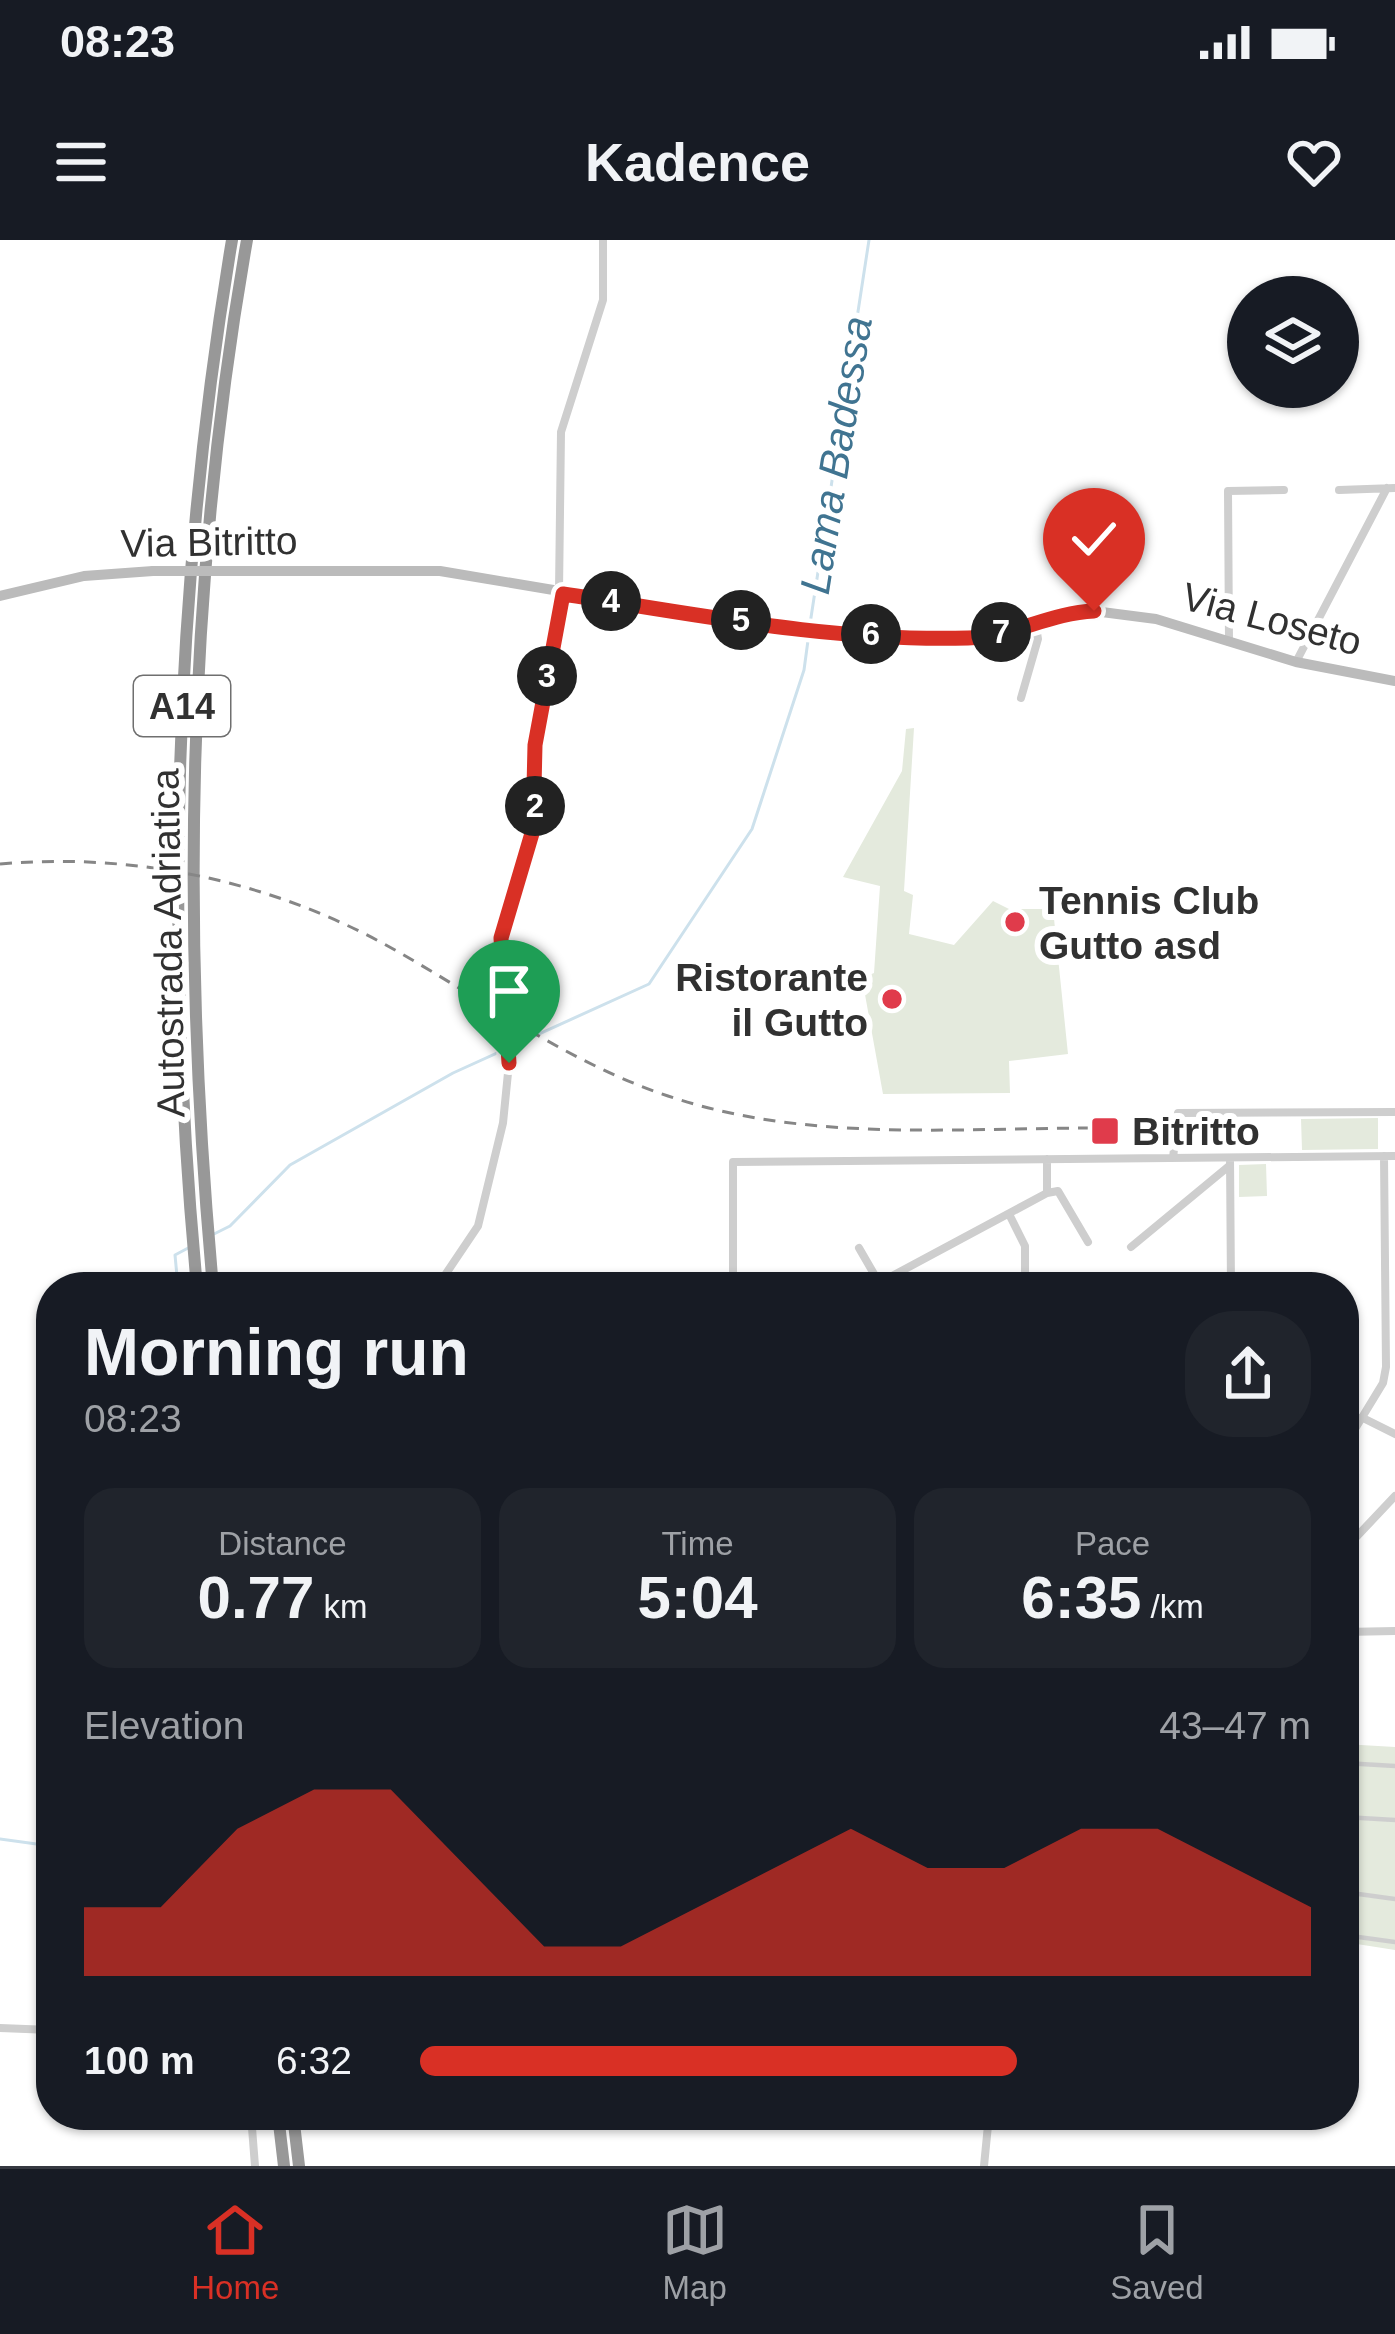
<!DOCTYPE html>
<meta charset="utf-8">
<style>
:root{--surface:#171b24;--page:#20242c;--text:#f1f3f6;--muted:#9ea1a6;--line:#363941;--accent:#d93025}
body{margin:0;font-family:Arial,sans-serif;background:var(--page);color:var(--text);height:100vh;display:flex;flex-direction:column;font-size:45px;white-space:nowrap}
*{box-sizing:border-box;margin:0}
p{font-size:39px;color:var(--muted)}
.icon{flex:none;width:66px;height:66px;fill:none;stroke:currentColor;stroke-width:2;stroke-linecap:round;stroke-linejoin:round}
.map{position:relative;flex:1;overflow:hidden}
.details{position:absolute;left:36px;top:1032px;width:1323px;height:858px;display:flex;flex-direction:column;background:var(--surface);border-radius:48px;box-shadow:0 3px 9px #0004}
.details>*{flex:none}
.tools{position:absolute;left:1227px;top:36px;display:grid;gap:24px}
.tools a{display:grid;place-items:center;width:132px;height:132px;border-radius:50%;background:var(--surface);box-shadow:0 3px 9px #0004;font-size:60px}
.pin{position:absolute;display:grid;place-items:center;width:102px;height:102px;color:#fff;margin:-123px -51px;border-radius:50% 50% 50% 0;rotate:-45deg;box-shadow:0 0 12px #0007}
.pin .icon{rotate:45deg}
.km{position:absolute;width:60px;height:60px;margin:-30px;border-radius:50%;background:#222;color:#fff;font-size:33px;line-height:60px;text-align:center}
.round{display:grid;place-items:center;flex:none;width:126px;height:126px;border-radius:48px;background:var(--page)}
.headline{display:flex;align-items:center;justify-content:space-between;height:204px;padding:0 48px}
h1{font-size:66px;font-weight:700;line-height:90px}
.stats{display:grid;grid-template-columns:repeat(3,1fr);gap:18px;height:204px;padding:12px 48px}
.stats div{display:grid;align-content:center;border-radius:30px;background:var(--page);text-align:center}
.stats b{font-size:60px;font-weight:700}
.stats small{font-size:33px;font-weight:400}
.stats p{font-size:33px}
.chart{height:336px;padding:24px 48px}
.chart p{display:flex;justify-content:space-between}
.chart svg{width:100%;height:216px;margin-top:12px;fill:var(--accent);opacity:.7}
ul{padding:0 48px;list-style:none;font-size:39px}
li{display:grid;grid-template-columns:192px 144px 1fr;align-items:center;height:90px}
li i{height:30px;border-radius:15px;background:var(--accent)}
.status{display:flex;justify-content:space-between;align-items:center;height:84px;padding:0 60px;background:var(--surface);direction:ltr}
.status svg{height:33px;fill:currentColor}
header{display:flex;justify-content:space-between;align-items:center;height:156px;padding:0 48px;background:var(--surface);font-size:54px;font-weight:700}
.dock{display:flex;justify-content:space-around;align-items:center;height:168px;border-top:3px solid var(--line);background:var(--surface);font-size:33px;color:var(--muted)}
.dock a{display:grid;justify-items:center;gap:6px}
.dock .current{color:var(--accent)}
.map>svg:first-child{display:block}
.green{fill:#e4eadd}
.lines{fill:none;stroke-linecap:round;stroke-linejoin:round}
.stream{stroke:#cde1ec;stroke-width:3}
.pedestrian{stroke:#cecece;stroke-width:4.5}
.minor{stroke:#cecece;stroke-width:8}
.secondary{stroke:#bbb;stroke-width:10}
.motorway{stroke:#989898;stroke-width:12}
.rail{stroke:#868686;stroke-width:3;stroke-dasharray:12 9;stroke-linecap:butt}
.secondary-bridge{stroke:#bbb;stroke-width:10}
.route-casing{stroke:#fff;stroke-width:24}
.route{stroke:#d93025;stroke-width:15}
.poi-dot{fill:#e03b4b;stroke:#fff;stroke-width:4.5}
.labels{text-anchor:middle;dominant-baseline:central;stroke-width:12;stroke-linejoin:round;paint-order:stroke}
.shield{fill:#fff;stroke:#6f6f6f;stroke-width:3}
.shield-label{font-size:36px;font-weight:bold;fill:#313131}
.street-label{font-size:39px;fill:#313131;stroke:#fff}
.poi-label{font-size:39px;font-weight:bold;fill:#313131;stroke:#fff;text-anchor:start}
.water-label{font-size:42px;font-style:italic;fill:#407491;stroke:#fff}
</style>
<div class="status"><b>08:23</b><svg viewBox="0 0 49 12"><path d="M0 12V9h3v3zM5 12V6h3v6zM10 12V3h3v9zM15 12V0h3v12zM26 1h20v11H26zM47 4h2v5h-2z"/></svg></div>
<header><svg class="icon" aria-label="menu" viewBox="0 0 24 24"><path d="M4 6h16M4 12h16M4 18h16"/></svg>Kadence<svg class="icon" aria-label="heart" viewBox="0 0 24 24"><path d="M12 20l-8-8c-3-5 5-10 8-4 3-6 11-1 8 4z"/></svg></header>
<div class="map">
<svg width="1395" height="1926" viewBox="0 0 1395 1926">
<rect width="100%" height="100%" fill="#fff"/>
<!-- green -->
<path class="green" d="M914 488 904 651 913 655 909 694 954 705 993 661 1009 669H1053L1068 814 1009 821 1010 853 883 854 862 738 874 733 880 646 843 637 902 531 906 489Z
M1378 878V909L1302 910 1301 879Z
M1266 924 1267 956 1239 957V925Z
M1344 1504 1395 1507V1710L1344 1702Z"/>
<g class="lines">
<!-- stream -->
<path class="stream" d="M810 384 869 0
M214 994 230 986 290 925 453 833 649 744 752 589 804 430 809 393
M178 1047 175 1015 190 1007
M0 1599 51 1606"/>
<!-- pedestrian -->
<path class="pedestrian" d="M1344 1523 1395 1526
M1344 1577 1395 1580
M1344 1652 1395 1659
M1344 1695 1395 1702"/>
<!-- minor -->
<path class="minor" d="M1339 250 1395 248
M559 351 561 192 603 60V0
M1229 402 1228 251 1284 250
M1296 422 1387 248
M1021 458 1038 399 1035 380
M1173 918 1178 873 1395 872
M1230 918 1231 1047
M1047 919V953L1058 951 1088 1002
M1009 974 1025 1006V1047
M1131 1007 1229 926
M859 1008 881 1046
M879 1043 1047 953
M437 1047 478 986 503 883 509 823 501 698 533 589 535 505 563 354
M733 1047V922L1395 916
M1344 1178H1363L1395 1194
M1344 1207 1383 1143 1386 1127 1384 916
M1344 1310 1395 1256
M1344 1392 1395 1391
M0 1788 51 1790
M251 1875 255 1926
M984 1926 989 1875"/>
<!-- secondary -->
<path class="secondary" d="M240 331H440L696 374 921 398H976L1063 373 1094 371 1156 379 1296 422 1395 441
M0 356 84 336 153 331"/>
<!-- motorway -->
<path class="motorway" d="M197 1047C164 698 174 346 232 0
M213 1047C181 698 186 346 247 0
M278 1875 284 1926
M293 1875 299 1926"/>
<!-- rail -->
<path class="rail" d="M0 624C137 612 275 642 395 710 485 761 569 823 668 856 810 904 964 887 1111 888"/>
<!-- secondary-bridge -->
<path class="secondary-bridge" d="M153 331H240"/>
</g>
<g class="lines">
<!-- route casing -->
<g class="route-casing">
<path id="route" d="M509 823 501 698 533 590 535 505 563 354C695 374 833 402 968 398 1011 397 1050 373 1094 371"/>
</g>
<!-- route -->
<use href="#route" class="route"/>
</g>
<!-- markers -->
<g class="poi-dot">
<circle cx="1015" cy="682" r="12"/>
<circle cx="892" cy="759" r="12"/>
<rect x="1090" y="876" width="30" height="30" rx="6"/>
</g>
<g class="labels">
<!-- shield labels -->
<rect class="shield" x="134" y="436" width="96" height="60" rx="9"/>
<g class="shield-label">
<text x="182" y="466">A14</text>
</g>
<!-- street labels -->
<g class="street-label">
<text transform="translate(209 302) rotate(-1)">Via Bitritto</text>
<text transform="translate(1272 379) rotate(15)">Via Loseto</text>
<text transform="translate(168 703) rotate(-91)">Autostrada Adriatica</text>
</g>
<!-- poi labels -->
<g class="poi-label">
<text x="1039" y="660">Tennis Club<tspan x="1039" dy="45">Gutto asd</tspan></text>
<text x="868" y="737" text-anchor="end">Ristorante<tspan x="868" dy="45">il Gutto</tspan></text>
<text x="1132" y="891">Bitritto</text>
</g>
<!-- water labels -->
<g class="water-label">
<text transform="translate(836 215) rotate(-81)">Lama Badessa</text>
</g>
</g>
</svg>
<div class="tools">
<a><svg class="icon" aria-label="layers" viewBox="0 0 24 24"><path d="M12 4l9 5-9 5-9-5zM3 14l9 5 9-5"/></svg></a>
</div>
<div class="pin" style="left:509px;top:823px;background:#1e9e55"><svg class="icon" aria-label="arrive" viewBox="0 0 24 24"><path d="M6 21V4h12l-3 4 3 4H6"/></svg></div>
<div class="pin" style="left:1094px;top:371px;background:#d93025"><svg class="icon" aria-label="check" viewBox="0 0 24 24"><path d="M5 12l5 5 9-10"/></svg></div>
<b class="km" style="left:535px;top:566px">2</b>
<b class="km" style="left:547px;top:436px">3</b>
<b class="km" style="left:611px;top:361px">4</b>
<b class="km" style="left:741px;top:380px">5</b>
<b class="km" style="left:871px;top:394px">6</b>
<b class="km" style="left:1001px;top:392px">7</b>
<section class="details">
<div class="headline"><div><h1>Morning run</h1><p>08:23</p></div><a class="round"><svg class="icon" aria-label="share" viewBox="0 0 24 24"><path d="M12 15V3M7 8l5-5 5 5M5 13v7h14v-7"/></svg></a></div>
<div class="stats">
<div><p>Distance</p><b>0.77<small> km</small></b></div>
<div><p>Time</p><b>5:04</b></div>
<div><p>Pace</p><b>6:35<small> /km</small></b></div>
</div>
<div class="chart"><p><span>Elevation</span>43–47 m</p>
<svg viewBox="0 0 160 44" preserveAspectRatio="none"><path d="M0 44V30L10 30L20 14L30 6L40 6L50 22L60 38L70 38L80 30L90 22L100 14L110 22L120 22L130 14L140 14L150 22L160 30V44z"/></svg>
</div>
<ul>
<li><b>100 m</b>6:32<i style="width:67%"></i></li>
</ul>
</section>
</div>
<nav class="dock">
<a class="current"><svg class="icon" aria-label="home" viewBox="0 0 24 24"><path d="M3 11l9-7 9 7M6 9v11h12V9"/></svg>Home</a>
<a><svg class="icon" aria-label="map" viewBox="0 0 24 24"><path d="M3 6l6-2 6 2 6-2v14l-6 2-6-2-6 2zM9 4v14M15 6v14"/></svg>Map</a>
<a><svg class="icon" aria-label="saved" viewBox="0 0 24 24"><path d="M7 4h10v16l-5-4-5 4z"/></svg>Saved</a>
</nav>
